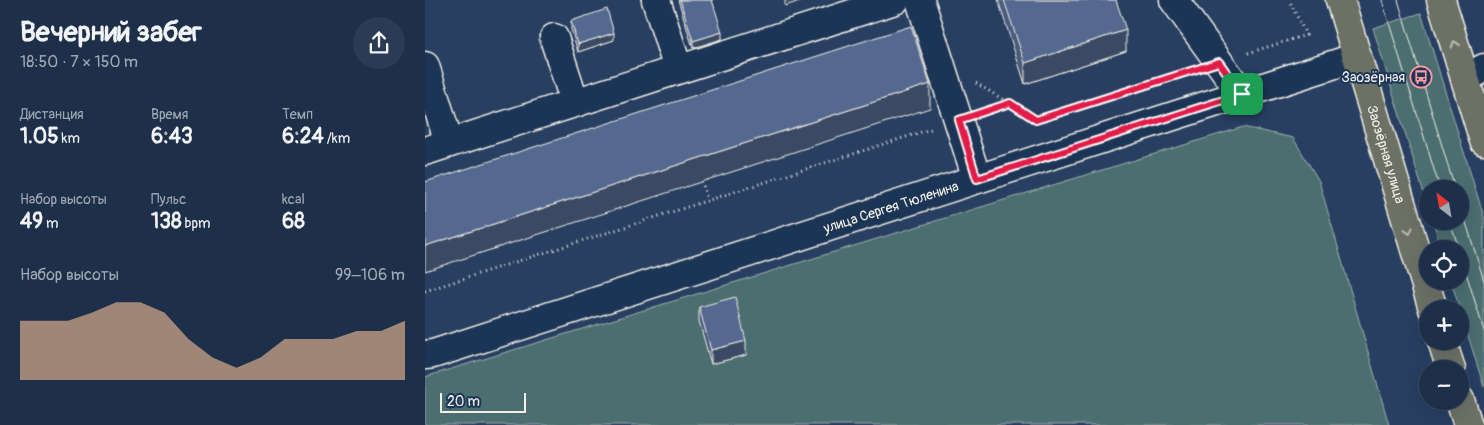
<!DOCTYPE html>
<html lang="ru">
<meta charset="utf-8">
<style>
:root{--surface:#1e2f4a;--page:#2b3b54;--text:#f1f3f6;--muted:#a1a9b5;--line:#3c4a62;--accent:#d6ab8b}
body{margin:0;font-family:Pangolin,sans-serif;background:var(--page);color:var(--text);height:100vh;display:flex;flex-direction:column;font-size:19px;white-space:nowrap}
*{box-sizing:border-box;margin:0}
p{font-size:16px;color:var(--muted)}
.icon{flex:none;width:28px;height:28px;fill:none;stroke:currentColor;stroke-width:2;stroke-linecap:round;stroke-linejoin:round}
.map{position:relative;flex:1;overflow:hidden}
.panel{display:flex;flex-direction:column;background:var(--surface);width:425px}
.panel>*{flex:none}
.needle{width:32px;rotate:329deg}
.fabs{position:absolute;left:994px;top:180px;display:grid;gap:10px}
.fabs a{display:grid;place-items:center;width:50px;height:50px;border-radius:50%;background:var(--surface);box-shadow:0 5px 20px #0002,0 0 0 1px var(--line);font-size:25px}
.scale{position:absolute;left:15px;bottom:12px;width:86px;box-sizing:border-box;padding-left:5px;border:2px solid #f4f1e8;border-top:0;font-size:14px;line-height:18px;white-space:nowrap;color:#f4f1e8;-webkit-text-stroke:4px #1d3557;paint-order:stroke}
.pin{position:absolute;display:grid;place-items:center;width:42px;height:42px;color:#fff;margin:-21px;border-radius:10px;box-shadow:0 2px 8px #0006}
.round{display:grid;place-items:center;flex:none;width:52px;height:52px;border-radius:26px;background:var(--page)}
.summary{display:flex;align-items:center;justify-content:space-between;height:85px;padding:0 20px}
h1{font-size:28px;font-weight:800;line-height:38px}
.stats{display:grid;grid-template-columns:repeat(3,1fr);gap:8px;height:85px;padding:5px 20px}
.stats div{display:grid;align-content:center}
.stats b{font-size:21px;font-weight:800}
.stats small{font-size:14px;font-weight:400}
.stats p{font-size:14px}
.chart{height:140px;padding:10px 20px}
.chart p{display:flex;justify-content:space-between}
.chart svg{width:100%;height:90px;margin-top:5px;fill:var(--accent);opacity:.7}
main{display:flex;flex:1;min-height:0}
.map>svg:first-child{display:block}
.green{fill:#4c6e70;stroke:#a0b0ac}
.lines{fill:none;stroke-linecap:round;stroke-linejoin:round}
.minor-casing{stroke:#f4f1e8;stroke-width:31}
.major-casing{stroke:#f4f1e8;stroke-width:31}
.path{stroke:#f4f1e8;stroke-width:3;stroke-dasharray:1 4;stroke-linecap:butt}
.minor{stroke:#1d3557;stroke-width:28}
.major{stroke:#6c7065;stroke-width:28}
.tram{stroke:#f4f1e8;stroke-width:1}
.wall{fill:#485a7c;stroke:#f4f1e8}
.shaded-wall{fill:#3b4a65;stroke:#f4f1e8}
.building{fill:#546990;stroke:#f4f1e8}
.oneway{stroke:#bebdb4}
.route-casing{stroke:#fff;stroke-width:10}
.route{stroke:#e11d48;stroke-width:6}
.labels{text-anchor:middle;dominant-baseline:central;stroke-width:4;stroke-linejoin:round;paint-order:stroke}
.poi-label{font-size:14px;fill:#f4f1e8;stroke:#1d3557;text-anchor:end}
.street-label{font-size:14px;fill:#f4f1e8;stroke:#1d3557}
</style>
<main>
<section class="panel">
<div class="summary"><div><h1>Вечерний забег</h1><p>18:50 · 7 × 150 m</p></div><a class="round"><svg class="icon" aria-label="share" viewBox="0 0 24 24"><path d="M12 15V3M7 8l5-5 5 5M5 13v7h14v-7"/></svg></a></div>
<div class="stats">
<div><p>Дистанция</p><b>1.05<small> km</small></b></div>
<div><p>Время</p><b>6:43</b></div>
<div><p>Темп</p><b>6:24<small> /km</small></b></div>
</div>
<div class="stats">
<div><p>Набор высоты</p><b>49<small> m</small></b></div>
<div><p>Пульс</p><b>138<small> bpm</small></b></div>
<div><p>kcal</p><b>68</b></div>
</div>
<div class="chart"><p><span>Набор высоты</span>99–106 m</p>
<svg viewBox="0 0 160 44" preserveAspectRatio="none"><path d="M0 44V15L10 15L20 15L30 11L40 6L50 6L60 11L70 24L80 33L90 38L100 33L110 24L120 24L130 24L140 20L150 20L160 15V44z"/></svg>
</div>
</section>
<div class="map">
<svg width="1059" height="425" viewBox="0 0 1059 425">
<rect width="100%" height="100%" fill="#283f62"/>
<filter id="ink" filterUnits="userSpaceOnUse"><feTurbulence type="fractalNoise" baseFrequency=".02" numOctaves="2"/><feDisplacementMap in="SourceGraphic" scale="10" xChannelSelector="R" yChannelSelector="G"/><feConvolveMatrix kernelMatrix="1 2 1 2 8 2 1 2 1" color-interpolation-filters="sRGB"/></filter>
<g filter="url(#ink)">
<!-- green -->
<path class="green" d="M996 13 1059 217V387L1026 281H1035V249H1016L1008 221H1035V189H1002V204L948 28Z
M818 127 868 138 894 181 964 425H0V377Z"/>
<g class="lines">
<!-- minor casing -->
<g class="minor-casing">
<g id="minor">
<path d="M231 0 253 69"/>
<path d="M495 0 552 179"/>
<path d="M749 0 817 94"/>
<path d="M129 38 150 103"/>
<path d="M0 66 24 143"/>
<path d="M1040 79 1059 68"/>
<path d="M0 151 470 0"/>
<path id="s1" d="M0 355 8 354 932 57"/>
</g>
</g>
<!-- major casing -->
<g class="major-casing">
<g id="major">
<path id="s2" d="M915 0 1008 309"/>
<path d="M1016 0 1059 141"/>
<path d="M1017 341 1026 369"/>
<path d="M1035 400 1043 425"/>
</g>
</g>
<!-- path -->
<path class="path" d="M823 53 881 35 864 0
M551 83 611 120 767 71
M559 111 585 103
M277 181 282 200
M0 291 506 129"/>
<!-- minor -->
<use href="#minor" class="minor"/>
<!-- major -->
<use href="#major" class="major"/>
<!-- tram -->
<path class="tram" d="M957 0 1015 189
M973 0 1030 189
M1035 203 1059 281
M1025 221 1034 249
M1035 253 1059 331"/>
</g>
<!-- wall -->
<path class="wall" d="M253 0H287L297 39 268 48Z
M573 0H691L701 51 600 84Z
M146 21 189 40 153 52 146 29Z
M274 307 321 355 286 364 274 321Z"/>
<!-- shaded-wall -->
<path class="shaded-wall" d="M360 0H378L360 6Z
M701 30V51L600 84V63Z
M297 32V39L268 48V41Z
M189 33V40L153 52V44Z
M505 84V108L0 271V246Z
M321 341V355L286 364V350Z"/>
<!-- building -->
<path class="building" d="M255 0H287L297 32 268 41Z
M579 0H691L701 30 600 63Z
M182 9 189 33 153 44 146 21Z
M486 26 505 84 0 246V182Z
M310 297 321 341 286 350 274 307Z"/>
<!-- one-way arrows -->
<defs><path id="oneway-chevron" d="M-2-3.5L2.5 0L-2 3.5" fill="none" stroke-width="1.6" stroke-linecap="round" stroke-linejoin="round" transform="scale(1.25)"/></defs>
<g class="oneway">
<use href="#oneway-chevron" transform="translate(1030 44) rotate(-107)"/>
<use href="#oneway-chevron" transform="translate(984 231) rotate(73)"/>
</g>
</g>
<g class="lines" filter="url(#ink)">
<!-- route casing -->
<g class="route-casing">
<path id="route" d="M794 62 817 94 552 179 534 120 585 103 611 120Z"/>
</g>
<!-- route -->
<use href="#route" class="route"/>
</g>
<!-- icons -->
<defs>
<g id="bus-ring" transform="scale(1.125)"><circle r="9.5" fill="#1d3557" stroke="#ff9aa2" stroke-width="1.5"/><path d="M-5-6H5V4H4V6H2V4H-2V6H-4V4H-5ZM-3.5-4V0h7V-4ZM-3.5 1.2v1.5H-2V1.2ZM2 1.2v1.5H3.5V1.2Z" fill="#ff9aa2"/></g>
</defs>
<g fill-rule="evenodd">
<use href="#bus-ring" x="996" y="77"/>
</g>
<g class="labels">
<!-- poi labels -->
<g class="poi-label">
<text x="980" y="77">Заозёрная</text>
</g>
<!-- street labels -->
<g class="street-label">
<text stroke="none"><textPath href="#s2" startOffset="161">Заозёрная улица</textPath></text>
<text stroke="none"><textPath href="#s1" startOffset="489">улица Сергея Тюленина</textPath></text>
</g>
</g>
</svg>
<div class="fabs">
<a><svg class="needle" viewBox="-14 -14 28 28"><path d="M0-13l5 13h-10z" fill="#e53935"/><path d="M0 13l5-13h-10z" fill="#a1a9b5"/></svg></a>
<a><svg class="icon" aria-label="locate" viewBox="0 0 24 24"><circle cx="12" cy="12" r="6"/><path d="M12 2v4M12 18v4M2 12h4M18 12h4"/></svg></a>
<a>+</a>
<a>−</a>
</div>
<div class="scale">20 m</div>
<div class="pin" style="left:817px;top:94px;background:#1e9e55"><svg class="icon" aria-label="arrive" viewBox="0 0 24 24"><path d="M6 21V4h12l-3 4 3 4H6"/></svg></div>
</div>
</main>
